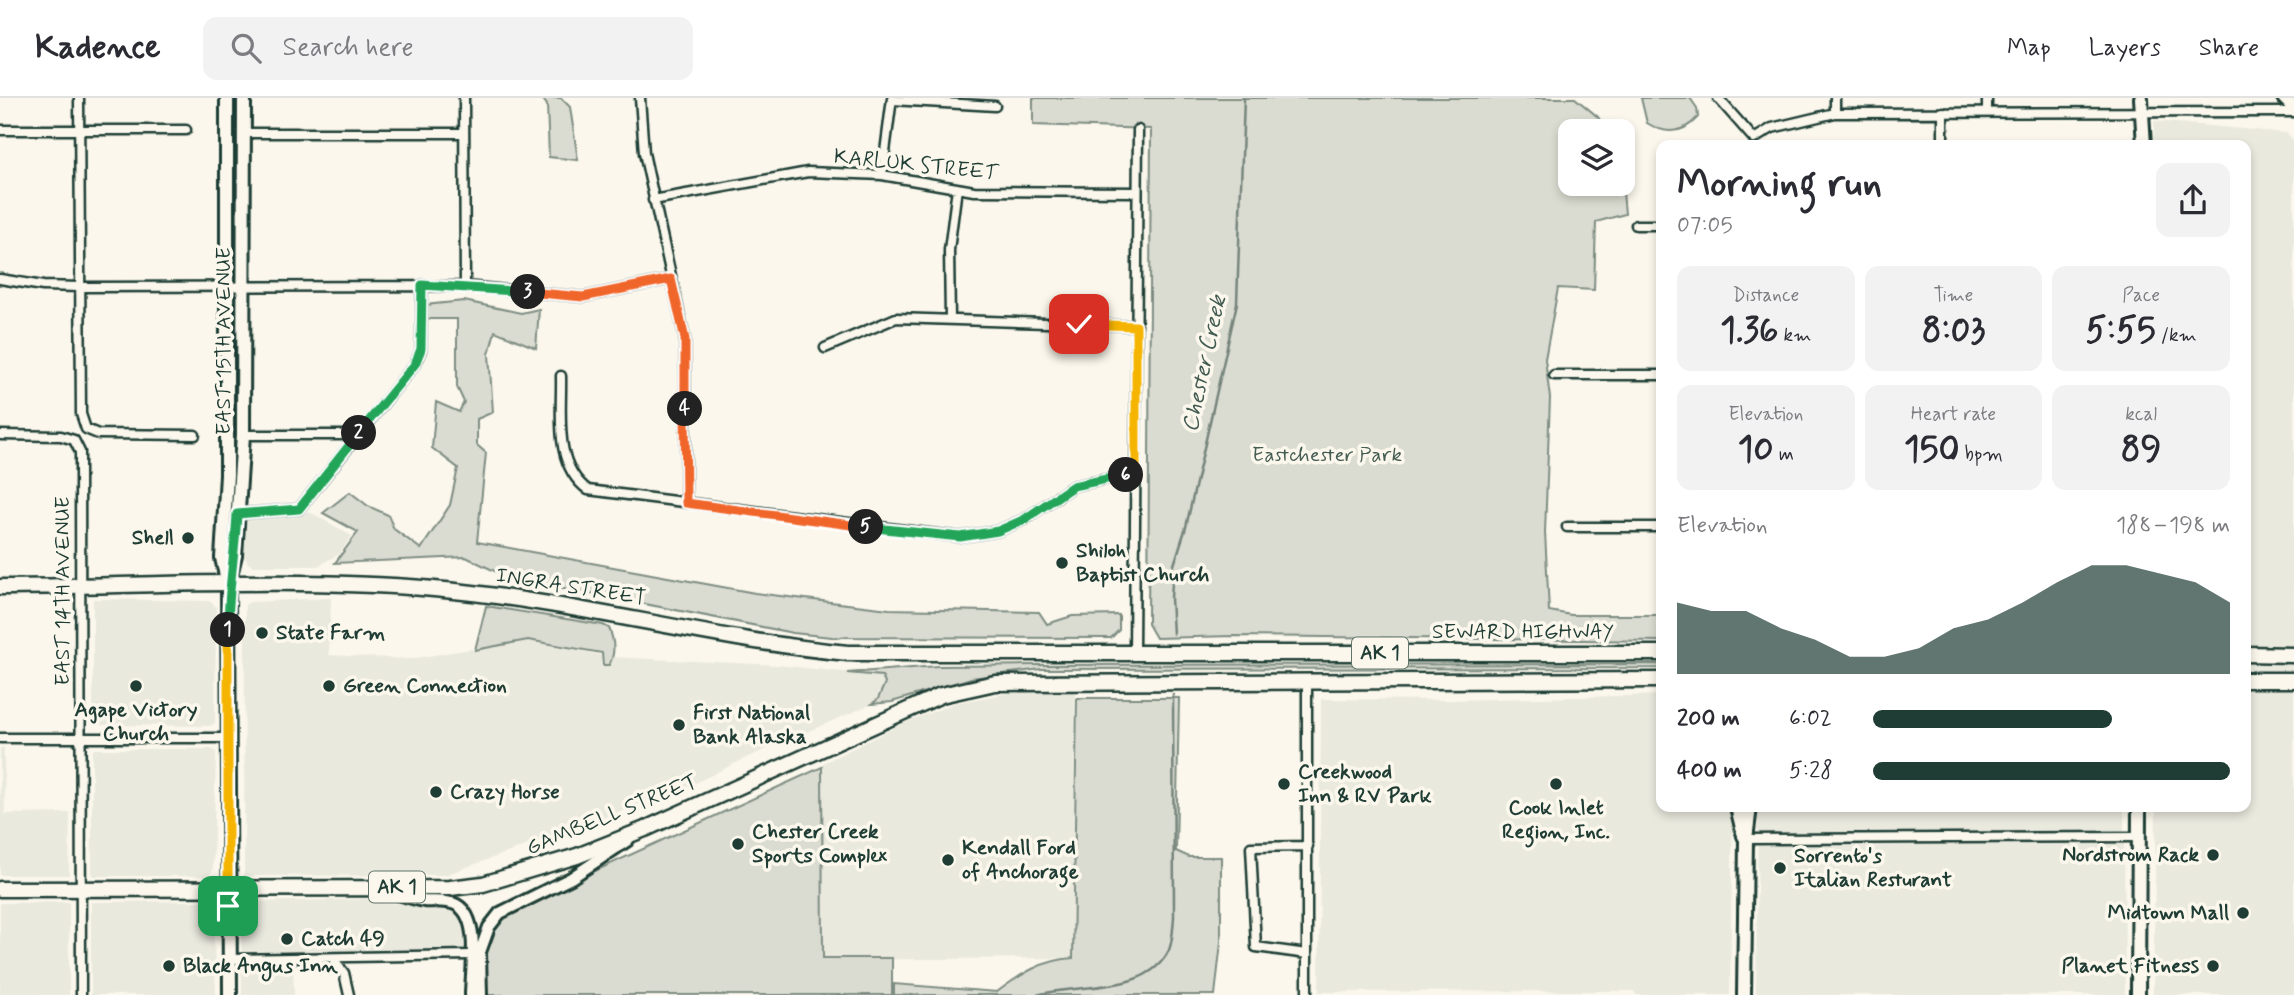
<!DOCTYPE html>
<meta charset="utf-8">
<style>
:root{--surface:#fff;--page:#f2f2f3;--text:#2b2b33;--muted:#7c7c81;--line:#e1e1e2;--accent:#1f3d34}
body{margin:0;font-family:Mynerve,sans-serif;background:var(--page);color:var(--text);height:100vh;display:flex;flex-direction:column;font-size:26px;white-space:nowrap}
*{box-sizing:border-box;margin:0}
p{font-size:23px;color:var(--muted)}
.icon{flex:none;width:38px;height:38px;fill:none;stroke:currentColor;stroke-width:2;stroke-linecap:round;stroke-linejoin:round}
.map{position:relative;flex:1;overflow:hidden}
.details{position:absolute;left:1656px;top:42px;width:595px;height:672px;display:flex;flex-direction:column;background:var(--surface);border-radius:14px;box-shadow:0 4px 10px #0003}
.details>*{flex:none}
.fabs{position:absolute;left:1558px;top:21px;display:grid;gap:14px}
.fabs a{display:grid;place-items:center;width:77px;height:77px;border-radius:14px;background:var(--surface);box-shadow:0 4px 10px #0003;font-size:35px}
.pin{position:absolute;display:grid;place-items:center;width:60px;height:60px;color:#fff;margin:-30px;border-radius:14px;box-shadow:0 4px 10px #0006}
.km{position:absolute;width:35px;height:35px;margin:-18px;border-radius:50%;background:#222;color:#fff;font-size:19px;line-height:35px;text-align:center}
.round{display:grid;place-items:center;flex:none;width:74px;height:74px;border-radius:14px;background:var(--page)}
.summary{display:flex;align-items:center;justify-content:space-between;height:119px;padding:0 21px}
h1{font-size:38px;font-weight:700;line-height:52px}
.stats{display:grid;grid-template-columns:repeat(3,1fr);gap:10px;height:119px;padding:7px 21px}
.stats div{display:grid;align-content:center;border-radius:14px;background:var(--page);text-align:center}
.stats b{font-size:35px;font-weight:700}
.stats small{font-size:19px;font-weight:400}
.stats p{font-size:19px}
.chart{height:196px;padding:14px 21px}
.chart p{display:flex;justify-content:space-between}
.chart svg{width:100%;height:126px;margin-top:7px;fill:var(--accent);opacity:.7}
ul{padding:0 21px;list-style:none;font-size:23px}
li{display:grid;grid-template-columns:112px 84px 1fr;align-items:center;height:52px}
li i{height:18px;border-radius:9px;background:var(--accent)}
header{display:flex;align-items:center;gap:42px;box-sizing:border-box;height:98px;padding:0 35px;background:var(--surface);border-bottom:2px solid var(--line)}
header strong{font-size:33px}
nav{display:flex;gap:38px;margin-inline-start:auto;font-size:24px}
.search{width:490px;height:63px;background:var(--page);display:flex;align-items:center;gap:18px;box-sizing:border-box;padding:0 24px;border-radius:14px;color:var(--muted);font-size:26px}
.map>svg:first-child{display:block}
.built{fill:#eae9de}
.green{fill:#dbdcd1;stroke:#7d8c82;stroke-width:2}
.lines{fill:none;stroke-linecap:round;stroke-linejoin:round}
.stream{stroke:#74847b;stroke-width:2.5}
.minor-casing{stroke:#1f3d34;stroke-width:13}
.tertiary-casing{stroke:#1f3d34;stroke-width:16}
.secondary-casing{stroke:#1f3d34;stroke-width:18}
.primary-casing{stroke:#1f3d34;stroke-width:18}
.trunk-casing{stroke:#1f3d34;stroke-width:19}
.minor{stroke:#fbf7ec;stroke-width:8}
.tertiary{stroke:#fbf7ec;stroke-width:10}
.secondary{stroke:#fbf7ec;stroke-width:12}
.primary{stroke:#fbf7ec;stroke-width:12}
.trunk{stroke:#fbf7ec;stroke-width:14}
.split-1-casing{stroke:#fff;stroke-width:14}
.split-2-casing{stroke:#fff;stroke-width:14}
.split-3-casing{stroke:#fff;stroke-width:14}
.split-4-casing{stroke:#fff;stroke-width:14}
.split-5-casing{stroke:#fff;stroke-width:14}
.split-6-casing{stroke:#fff;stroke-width:14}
.split-7-casing{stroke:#fff;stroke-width:14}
.split-1{stroke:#f5b400;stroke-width:9}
.split-2{stroke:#22a559;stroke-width:9}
.split-3{stroke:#22a559;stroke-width:9}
.split-4{stroke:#f0652b;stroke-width:9}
.split-5{stroke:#f0652b;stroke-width:9}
.split-6{stroke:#22a559;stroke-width:9}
.split-7{stroke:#f5b400;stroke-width:9}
.poi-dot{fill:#1f3d34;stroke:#fbf7ec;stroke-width:2.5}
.labels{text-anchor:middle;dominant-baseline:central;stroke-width:7;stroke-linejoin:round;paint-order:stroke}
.shield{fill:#fbf7ec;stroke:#61756b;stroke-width:2}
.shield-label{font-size:19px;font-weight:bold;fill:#1f3d34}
.street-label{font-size:21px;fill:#1f3d34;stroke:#fbf7ec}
.park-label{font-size:21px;fill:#455d53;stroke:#fbf7ec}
.poi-label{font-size:21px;font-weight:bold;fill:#1f3d34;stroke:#fbf7ec;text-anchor:start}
.water-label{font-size:23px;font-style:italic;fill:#425b52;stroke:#fbf7ec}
</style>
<header>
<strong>Kadence</strong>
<div class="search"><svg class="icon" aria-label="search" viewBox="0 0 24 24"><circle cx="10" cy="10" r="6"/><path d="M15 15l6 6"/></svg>Search here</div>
<nav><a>Map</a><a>Layers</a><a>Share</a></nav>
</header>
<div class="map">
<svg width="2294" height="897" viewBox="0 0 2294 897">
<rect width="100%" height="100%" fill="#fbf7ec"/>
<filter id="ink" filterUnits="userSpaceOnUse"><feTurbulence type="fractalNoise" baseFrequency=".0143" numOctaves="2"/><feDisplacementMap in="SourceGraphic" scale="14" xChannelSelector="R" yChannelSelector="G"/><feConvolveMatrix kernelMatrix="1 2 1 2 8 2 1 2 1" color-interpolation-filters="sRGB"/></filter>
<g filter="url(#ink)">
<!-- built -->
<path class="built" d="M2154 23 2287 35 2294 43V897H2153L2156 709H2245V47H2154Z
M245 408H288L314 416 352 438 339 456 318 468H253L248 465 243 456Z
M331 500 329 557 409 561 528 542 610 559 778 567 882 578 885 585 878 602 872 606 748 659 679 693 445 777 244 778 245 507 250 504Z
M93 501 211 503 216 509 215 625 211 628 93 627Z
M1075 592 1073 860 822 862 823 665 904 625 955 605 1019 593Z
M1661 597V709H1733L1730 897H1636L1634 893 1319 894 1321 601 1451 602Z
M0 650H4L5 716 70 715 69 777H0Z
M94 651H211L216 654 213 772 208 778H92V654Z
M1758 709H2124L2125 897H1756Z
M366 801 453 811 465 821 466 844 464 857 293 862 294 897H242L241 813 246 808 253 804Z
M205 803 213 814 216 897H91V804Z
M69 804V897H0V805Z"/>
<!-- green -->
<path class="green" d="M542 0H561L570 9 578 62 549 59 547 7Z
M1033 0H1575L1598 19 1606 33H1570V86H1622V83L1625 116 1596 124 1594 192 1558 190 1545 261 1550 300 1545 434 1549 513 1571 517H1661V543L1233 538 1156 540 1148 526 1151 31 1033 27Z
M1641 0H1690L1697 10 1698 19C1683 36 1666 37 1647 25Z
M464 203 521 215 539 211 536 250 495 233 489 256 493 314 477 321V347L486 355 477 444 755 495 889 511 1039 514 1047 526 1072 518 1119 517V532L1111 540 832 539 793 535 507 479 466 459 335 465 358 434 323 415 350 394 368 408 388 417 394 431 421 451 450 407 458 370 432 350 436 304 459 314 464 304 457 289V221H426L425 207Z
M486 508 603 527 609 530C614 542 616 555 609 567H603L602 555 528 542 475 552Z
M1661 566V570L1042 571 971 580 892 604 872 606 878 601 885 585 882 578 847 575 938 568 1043 567Z
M1077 600H1179L1176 753 1189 759H1221V844L1215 897H894V886L997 894C1021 876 1042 862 1073 860Z
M822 669 823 860H892V897H486V823Z"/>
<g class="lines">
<!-- stream -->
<path class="stream" d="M1173 536 1171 500 1173 470 1186 429 1237 205 1244 0
M1036 897C1080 885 1148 897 1169 852 1173 842 1173 829 1174 819L1173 597"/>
<!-- minor casing -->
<g class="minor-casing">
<path id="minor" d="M79 0 81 316 86 331 98 336 195 337
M464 0 465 188
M640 0 644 55 685 241 686 405
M1718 0 1754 41
M1987 0V14
M892 2 995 8
M1943 14V47
M1835 15V0
M0 32H186
M244 35H464
M1754 41 1772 30 1835 15 2294 14
M882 77 892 0
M653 102 808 74 882 77 974 93 1136 94
M1636 127H1661
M0 181 43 188 80 189 465 188 583 199 671 181
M950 221 949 152 957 90
M825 250 896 220 1137 228
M1554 277H1661
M561 278C562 318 553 366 588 392L960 439 998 433 1025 421 1073 388 1136 375
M0 337 61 338 74 342 80 354 81 897
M243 337H358
M237 416 299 411 415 266 421 252 422 187
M1567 429H1661
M1134 556 1138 32
M1307 581V897
M0 640H228
M1746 741 2139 739
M1307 856 1256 849 1251 749 1308 748
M229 861 471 857
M334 861 344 875 349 897"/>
</g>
<!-- tertiary casing -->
<g class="tertiary-casing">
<path id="tertiary" d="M392 794C402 797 413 801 424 803 434 804 448 802 457 807 481 821 471 873 471 897
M481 897 480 854 489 829 500 815 571 780 628 742"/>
</g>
<!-- secondary casing -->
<g class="secondary-casing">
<path id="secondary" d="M227 0V377L222 460 227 482
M1737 709 1744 738
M230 897 228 485 235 457 243 337 244 0
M1744 897 1746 741 1750 709"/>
</g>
<!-- primary casing -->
<g class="primary-casing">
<path id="primary" d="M2141 0 2144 47
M2284 0 2294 10
M2138 897 2139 709"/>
</g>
<!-- trunk casing -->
<g class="trunk-casing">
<path id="trunk" d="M0 489C144 488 290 479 434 491 574 503 709 542 848 555H1661
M2245 556 2294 557
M2245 582H2294
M0 791 450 790 483 786 577 758 645 731 941 597 995 585 1661 582"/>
</g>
<!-- minor -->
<use href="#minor" class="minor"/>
<!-- tertiary -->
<use href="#tertiary" class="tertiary"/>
<!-- secondary -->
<use href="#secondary" class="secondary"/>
<!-- primary -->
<use href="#primary" class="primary"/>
<!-- trunk -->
<use href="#trunk" class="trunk"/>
</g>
</g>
<g class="lines" filter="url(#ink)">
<!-- split-1 casing -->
<g class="split-1-casing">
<path id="split-1" d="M228 808V532"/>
</g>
<!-- split-2 casing -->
<g class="split-2-casing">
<path id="split-2" d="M228 532C228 493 235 455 237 416L299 411 359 335"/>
</g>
<!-- split-3 casing -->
<g class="split-3-casing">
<path id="split-3" d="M359 335 415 266 421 251 422 187 528 194"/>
</g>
<!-- split-4 casing -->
<g class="split-4-casing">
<path id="split-4" d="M528 194 583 199 671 181 685 241V311"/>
</g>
<!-- split-5 casing -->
<g class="split-5-casing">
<path id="split-5" d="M685 311 686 405 866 429"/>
</g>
<!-- split-6 casing -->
<g class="split-6-casing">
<path id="split-6" d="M866 429 960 439 998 433 1025 421 1073 388 1126 377"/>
</g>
<!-- split-7 casing -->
<g class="split-7-casing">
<path id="split-7" d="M1079 226 1136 228V375L1126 377"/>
</g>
<!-- split-1 -->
<use href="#split-1" class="split-1"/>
<!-- split-2 -->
<use href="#split-2" class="split-2"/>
<!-- split-3 -->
<use href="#split-3" class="split-3"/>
<!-- split-4 -->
<use href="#split-4" class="split-4"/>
<!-- split-5 -->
<use href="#split-5" class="split-5"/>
<!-- split-6 -->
<use href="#split-6" class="split-6"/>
<!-- split-7 -->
<use href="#split-7" class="split-7"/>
</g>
<!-- markers -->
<g class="poi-dot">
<circle cx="188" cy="440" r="7"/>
<circle cx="1062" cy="465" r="7"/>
<circle cx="262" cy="535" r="7"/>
<circle cx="136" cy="588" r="7"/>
<circle cx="329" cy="588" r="7"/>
<circle cx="679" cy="627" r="7"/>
<circle cx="1284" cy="686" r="7"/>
<circle cx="1556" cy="686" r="7"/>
<circle cx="436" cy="694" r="7"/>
<circle cx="738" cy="746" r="7"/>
<circle cx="2213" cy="757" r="7"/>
<circle cx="948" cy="762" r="7"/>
<circle cx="1780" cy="770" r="7"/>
<circle cx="2243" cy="815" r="7"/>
<circle cx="287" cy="841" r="7"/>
<circle cx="169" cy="868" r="7"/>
<circle cx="2213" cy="868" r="7"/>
</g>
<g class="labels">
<!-- shield labels -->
<g class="shield">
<rect x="1352" y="539.5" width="56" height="31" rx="5"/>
<rect x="369" y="773.5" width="56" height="31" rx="5"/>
</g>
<g class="shield-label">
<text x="1380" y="555">AK 1</text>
<text x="397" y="789">AK 1</text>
</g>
<!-- street labels -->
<g class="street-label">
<text transform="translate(916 67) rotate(6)">KARLUK STREET</text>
<text transform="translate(224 243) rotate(-90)">EAST 15TH AVENUE</text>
<text transform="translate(571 489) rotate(9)">INGRA STREET</text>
<text transform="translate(63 493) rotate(-90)">EAST 14TH AVENUE</text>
<text x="1523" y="534">SEWARD HIGHWAY</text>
<text transform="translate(612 717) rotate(-22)">GAMBELL STREET</text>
</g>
<!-- park labels -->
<g class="park-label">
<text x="1327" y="357">Eastchester Park</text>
</g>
<!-- poi labels -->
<g class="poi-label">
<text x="174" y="440" text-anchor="end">Shell</text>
<text x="1076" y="453">Shiloh<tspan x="1076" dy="24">Baptist Church</tspan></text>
<text x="276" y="535">State Farm</text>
<text x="343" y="588">Green Connection</text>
<text x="136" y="612" text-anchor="middle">Agape Victory<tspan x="136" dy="24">Church</tspan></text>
<text x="693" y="615">First National<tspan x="693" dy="24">Bank Alaska</tspan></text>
<text x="1298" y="674">Creekwood<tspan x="1298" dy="24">Inn &amp; RV Park</tspan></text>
<text x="450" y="694">Crazy Horse</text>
<text x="1556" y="710" text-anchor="middle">Cook Inlet<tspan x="1556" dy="24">Region, Inc.</tspan></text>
<text x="752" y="734">Chester Creek<tspan x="752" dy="24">Sports Complex</tspan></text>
<text x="962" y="750">Kendall Ford<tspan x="962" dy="24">of Anchorage</tspan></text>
<text x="2199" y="757" text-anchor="end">Nordstrom Rack</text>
<text x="1794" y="758">Sorrento's<tspan x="1794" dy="24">Italian Resturant</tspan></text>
<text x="2229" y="815" text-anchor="end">Midtown Mall</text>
<text x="301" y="841">Catch 49</text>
<text x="183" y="868">Black Angus Inn</text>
<text x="2199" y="868" text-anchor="end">Planet Fitness</text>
</g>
<!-- water labels -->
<g class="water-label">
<text transform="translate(1205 266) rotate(-78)">Chester Creek</text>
</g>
</g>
</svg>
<div class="fabs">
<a><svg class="icon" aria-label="layers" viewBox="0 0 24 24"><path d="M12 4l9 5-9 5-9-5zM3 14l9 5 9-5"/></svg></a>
</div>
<div class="pin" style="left:228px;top:808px;background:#1e9e55"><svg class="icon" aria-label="arrive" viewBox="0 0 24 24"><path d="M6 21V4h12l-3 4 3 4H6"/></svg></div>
<div class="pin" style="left:1079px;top:226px;background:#d93025"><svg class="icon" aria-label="check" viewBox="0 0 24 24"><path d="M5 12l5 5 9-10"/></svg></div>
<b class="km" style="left:228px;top:532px">1</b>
<b class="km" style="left:359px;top:335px">2</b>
<b class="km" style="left:528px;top:194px">3</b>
<b class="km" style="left:685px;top:311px">4</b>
<b class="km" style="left:866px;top:429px">5</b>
<b class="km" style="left:1126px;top:377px">6</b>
<section class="details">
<div class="summary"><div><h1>Morning run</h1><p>07:05</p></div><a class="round"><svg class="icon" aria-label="share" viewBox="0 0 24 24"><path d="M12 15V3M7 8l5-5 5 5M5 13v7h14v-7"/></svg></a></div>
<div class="stats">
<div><p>Distance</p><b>1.36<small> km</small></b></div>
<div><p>Time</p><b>8:03</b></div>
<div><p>Pace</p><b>5:55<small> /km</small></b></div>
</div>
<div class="stats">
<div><p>Elevation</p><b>10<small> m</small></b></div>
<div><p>Heart rate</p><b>150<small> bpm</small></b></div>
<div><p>kcal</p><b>89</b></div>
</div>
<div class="chart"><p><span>Elevation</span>188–198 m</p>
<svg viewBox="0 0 160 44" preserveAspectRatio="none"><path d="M0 44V19L10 22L20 22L30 28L40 32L50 38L60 38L70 35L80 28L90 25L100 19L110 12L120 6L130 6L140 9L150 12L160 19V44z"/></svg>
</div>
<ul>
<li><b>200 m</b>6:02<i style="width:67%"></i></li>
<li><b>400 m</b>5:28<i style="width:100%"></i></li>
</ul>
</section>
</div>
